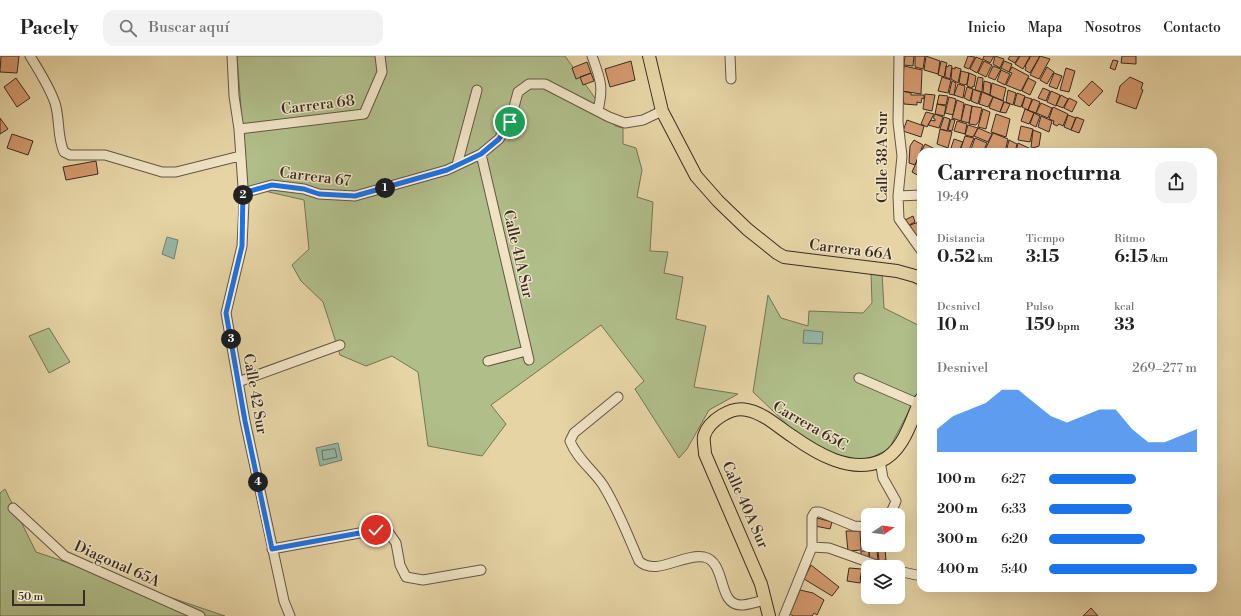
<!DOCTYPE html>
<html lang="es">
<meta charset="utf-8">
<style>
:root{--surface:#fff;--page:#f2f2f2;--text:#222;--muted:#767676;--line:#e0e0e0;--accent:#1a73e8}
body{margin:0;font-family:"Libre Bodoni",serif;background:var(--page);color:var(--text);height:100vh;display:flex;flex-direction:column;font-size:15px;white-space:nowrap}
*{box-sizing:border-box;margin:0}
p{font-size:13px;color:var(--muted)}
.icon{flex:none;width:22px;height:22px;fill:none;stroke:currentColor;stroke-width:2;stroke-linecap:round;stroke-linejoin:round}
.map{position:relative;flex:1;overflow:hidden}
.sheet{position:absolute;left:917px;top:92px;width:300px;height:444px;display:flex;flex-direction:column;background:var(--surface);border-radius:12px;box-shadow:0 4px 16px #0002}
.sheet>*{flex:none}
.needle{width:26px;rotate:77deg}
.tools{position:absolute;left:861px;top:452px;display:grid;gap:8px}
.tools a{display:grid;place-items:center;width:44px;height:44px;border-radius:8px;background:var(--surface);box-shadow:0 4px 16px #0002;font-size:20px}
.scale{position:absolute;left:12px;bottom:10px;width:73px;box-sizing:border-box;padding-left:4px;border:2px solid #3a2c23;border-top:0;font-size:11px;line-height:14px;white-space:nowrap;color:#3a2c23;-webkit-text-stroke:3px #efe3c4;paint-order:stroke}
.pin{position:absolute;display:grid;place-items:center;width:34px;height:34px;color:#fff;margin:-17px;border:2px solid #fff;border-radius:50%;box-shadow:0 1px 4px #0007}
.km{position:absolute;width:20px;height:20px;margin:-10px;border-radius:50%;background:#222;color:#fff;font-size:11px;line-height:20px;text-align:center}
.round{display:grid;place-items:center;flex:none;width:42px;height:42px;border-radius:12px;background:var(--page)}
.headline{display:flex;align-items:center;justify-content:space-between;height:68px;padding:0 20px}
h1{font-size:22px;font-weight:700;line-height:30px}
.stats{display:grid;grid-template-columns:repeat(3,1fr);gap:6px;height:68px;padding:4px 20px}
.stats div{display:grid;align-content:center}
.stats b{font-size:17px;font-weight:700}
.stats small{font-size:11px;font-weight:400}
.stats p{font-size:11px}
.chart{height:112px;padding:8px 20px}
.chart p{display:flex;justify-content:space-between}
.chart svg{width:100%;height:72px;margin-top:4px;fill:var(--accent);opacity:.7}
ul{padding:0 20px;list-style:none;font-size:13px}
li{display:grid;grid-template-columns:64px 48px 1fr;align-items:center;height:30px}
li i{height:10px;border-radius:5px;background:var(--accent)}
header{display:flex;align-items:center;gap:24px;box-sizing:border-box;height:56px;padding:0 20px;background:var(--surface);border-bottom:1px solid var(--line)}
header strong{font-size:19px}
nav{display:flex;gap:22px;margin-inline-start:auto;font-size:14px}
.search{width:280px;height:36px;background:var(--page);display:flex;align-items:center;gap:10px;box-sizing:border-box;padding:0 14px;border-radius:12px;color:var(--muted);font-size:15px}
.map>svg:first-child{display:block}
.green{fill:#b0be8a;stroke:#757556}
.water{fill:#96b8a6;stroke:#718072}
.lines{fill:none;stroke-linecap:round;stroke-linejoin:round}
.shore{stroke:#687264;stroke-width:1}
.building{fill:#d3986d;stroke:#3a2c23}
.minor-casing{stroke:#655644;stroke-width:11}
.major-casing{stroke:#3a2c23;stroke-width:14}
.minor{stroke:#efe3c4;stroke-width:9}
.major{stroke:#e6d4a5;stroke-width:12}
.route-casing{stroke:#fff;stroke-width:8}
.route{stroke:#1a73e8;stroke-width:5}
.labels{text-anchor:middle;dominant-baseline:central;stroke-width:3;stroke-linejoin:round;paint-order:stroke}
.street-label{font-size:15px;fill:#3a2c23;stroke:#efe3c4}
</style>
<header>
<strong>Pacely</strong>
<div class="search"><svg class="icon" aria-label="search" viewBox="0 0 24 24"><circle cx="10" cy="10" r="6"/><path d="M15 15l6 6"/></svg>Buscar aquí</div>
<nav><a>Inicio</a><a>Mapa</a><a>Nosotros</a><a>Contacto</a></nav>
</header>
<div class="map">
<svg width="1241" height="560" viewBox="0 0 1241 560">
<rect width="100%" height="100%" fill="#e6d4a5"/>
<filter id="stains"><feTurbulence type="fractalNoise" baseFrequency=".005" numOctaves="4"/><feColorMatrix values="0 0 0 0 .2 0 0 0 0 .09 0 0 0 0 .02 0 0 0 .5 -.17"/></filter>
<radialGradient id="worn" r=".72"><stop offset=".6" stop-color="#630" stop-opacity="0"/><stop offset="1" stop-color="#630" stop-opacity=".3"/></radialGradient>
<!-- green -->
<path class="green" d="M237 0H565L615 70 623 72V88L636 92 642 114 637 141 653 146 650 195 668 196 664 217 683 221 676 263 706 270 694 331 738 338 709 354 687 393 679 402 635 333 644 325 601 269 491 349 506 368 482 400 428 390 418 316 392 300 366 310 340 299 323 246 301 225 292 209 309 193 304 144 247 131Z
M871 217H882L884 252 918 269 921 274V332L889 393 864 405 831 399 793 374 753 336 768 239 781 262 808 270 809 255 863 257 872 247Z
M49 272 70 306 49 317 29 280Z
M5 433 36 496 225 560H0V437Z"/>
<!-- water -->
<path class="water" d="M167 181 178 184 174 203 162 198Z
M804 274 823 276 822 288 803 287Z
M338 387 342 404 320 410 316 392Z"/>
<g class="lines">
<!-- shore -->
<path class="shore" d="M335 393 337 401 323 404 322 395Z"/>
</g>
<!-- building -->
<path class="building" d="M1 0H19L17 17 0 16Z
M905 0H914L913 10 904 9Z
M915 0H925L923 13 915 11Z
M926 0 940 5 938 18 924 14Z
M968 0 975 1 969 13 964 11Z
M984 0H994L990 7 983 3Z
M995 0 1004 3 1000 12 993 8Z
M1010 0H1019L1015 7 1008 3Z
M1020 0H1030L1023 13 1015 8Z
M1031 0H1040L1030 17 1025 14 1026 11 1025 10Z
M1040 0 1050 3 1039 23 1030 19Z
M1122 0H1136V8L1121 7Z
M976 1 983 4 977 17 970 13Z
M1113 4 1118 5 1115 14 1110 12Z
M631 5 635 24 610 31 605 13Z
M941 5 947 7 944 21 938 19Z
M984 5 992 9 986 21 978 17Z
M1004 5 1012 8 1009 16 1001 12Z
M587 6 591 17 576 23 572 12Z
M949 9 952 10 950 23 945 21 946 10 948 11Z
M904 10 922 14 921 38 902 35Z
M993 10 1001 13 995 24 988 21Z
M955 11 961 13 958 27 951 23 952 12 955 13Z
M1012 11 1029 20 1021 35 1006 29 1012 17 1009 16Z
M1047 11 1054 16 1047 28 1040 24Z
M1066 12 1075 15 1069 36 1060 34Z
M1001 14 1010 18 1005 29 997 25Z
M961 15 969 17 967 28 964 29 959 27Z
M591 17 594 25 583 29 580 21Z
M969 17 976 20 974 31 973 30 972 32 967 30Z
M1054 17 1062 20 1057 33 1049 30Z
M942 21 951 24 948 37 938 35Z
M978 21 983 22 982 36 975 34Z
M1130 21 1143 27 1141 33 1143 34 1136 53 1116 46 1120 30Z
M16 22 30 42 17 51 4 31Z
M1028 22 1036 26 1030 39 1022 35Z
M952 25 956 27 954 39 949 38Z
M984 25 991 27 990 39 983 36Z
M1092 25 1103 35 1089 50 1078 40Z
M992 27 1006 32 1003 45 990 39Z
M958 28 965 30 963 42 954 39Z
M967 31 973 33 970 45 964 42Z
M1043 32 1050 35 1046 45 1038 42Z
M973 33 981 36 978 48 971 45Z
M1008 34 1016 37 1013 49 1006 46Z
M902 35 911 37V39H924V43L922 42 921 47 917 46V49L904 48Z
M1051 35 1060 39 1056 50 1047 46Z
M982 36 993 41 988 51 979 48Z
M1017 37 1025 40 1021 51 1014 49Z
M925 38 935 39 932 55 923 53Z
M939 39 948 40 946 49 937 48Z
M1061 39 1068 43 1063 52 1056 49Z
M949 41 956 43 953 59 945 57Z
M993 41 1004 45 1000 56 989 52Z
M1025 41 1032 43 1028 54 1022 51Z
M1069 42 1077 46 1072 56 1064 52Z
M1033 43 1040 46 1036 57 1028 54Z
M957 44 964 47 961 65 952 62Z
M1004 46 1010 48 1006 57 1000 56Z
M1041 47 1052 52 1048 62 1036 57Z
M937 48 946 50 944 60 935 58Z
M965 48 972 50 969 67 961 65Z
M972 50 982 52 979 65 976 69 969 68Z
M1053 51 1068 58 1063 70 1059 68 1057 70 1053 68 1054 65 1049 63Z
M983 53 990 56 986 73 978 71Z
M1025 53 1034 57 1029 68 1021 65Z
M926 56 934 58 927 71 921 68Z
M1034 57 1040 60 1036 71 1030 68Z
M935 58 943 61 939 72 928 69 931 64 935 65V63L933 62Z
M996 58 1010 63 1006 81 991 76Z
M1068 59 1076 62 1071 74 1064 71Z
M1041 60 1052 65 1049 76 1038 71Z
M944 61 950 63 947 75 940 73Z
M1076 61 1084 64 1079 77 1071 74Z
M0 62 8 73 0 78Z
M951 63 955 64 952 75 948 74Z
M907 64 924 70 921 81 903 75Z
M957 65 967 68 965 78 954 75Z
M968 69 978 72 973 81 965 79Z
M1021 70 1033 73 1030 86 1018 84Z
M978 72 992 78 988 86 974 80Z
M940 73 952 76 948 92 937 88Z
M1033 74 1041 77 1039 90 1033 92 1031 91Z
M993 77 1008 83 1005 96H984Z
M12 78 33 85 28 99 7 92Z
M965 80 974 82 968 96 960 95Z
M975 82 987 87 983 96H970Z
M954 83 963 86 959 95 951 92Z
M914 84 923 89 915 109 909 107 910 90Z
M1009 84 1017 88 1015 96H1006Z
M1018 87 1031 93 1030 96H1016Z
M925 88 941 96H921Z
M921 96V121L912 116Z
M96 105 98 118 66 124 63 111Z
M913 160 915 166 907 170 905 164Z
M916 167H921V176L915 180 910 169Z
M817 462 832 466 830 473 815 470Z
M846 475H860L861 494 848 495Z
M863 477H868V489L884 490 864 491Z
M885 493 886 504 879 505 878 494Z
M861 495H869V504H861Z
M869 495H877L878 504H870Z
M811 509 839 531 832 540 804 523Z
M849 512 862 513 860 527 847 525Z
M862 513 868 514V525L860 523Z
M800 534 813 537 824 544 817 559 814 557 812 560H793L790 558Z
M1091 552 1098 560H1083Z"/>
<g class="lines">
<!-- minor casing -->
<g class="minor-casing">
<path id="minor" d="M30 0C39 15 49 30 55 47 60 63 57 81 64 96L70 99H105L162 116H176L240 100
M232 0 234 40 239 73 244 146 242 190 226 257 245 365 284 545 290 560
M592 0C600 22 604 31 598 54
M730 0 731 23
M899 0 898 66 902 100 898 140 899 163 921 194
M239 73 364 58 382 16 380 0
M481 98 529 304
M457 109 477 34
M243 137 272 129 304 133 319 138 355 140 447 114 481 98 499 83 510 66 518 36 529 28H545L609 61 625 67 643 64 662 55
M898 140 921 139
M488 305 526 295
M859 322 919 348
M238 326 340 289
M618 341 574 377 570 385C577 403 593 414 603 429 618 453 628 480 639 505 656 521 683 497 704 501 727 506 717 549 741 549 749 549 758 545 766 544
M880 405 883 422 896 445 890 459
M13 452 65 500 200 560
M812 491 829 492 882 511
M272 493 376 474 389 477 396 487 400 509 406 521 423 524 481 514
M898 515 921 520
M784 560 812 491V461L815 456H820L854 470 868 471"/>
</g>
<!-- major casing -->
<g class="major-casing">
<path id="major" d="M649 0 662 55 696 120 718 145 747 173 777 197 784 201 897 215 915 220 921 223
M769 560 761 528 705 398C705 393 703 385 704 380 709 364 732 350 747 354 764 357 778 371 792 380 816 397 850 418 881 405 904 395 911 364 921 343"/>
</g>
<!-- minor -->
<use href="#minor" class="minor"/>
<!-- major -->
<use href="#major" class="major"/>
</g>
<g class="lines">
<!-- route casing -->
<g class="route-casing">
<path id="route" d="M376 474 272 493 245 365 226 257 242 190 243 137 272 129 304 133 319 138 355 140 447 114 481 98 499 83 510 66"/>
</g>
<!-- route -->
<use href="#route" class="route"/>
</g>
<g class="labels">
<!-- street labels -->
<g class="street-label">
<text transform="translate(318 49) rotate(-7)">Carrera 68</text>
<text transform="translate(882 101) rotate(-90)">Calle 38A Sur</text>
<text transform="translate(315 121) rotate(7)">Carrera 67</text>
<text transform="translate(851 194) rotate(7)">Carrera 66A</text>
<text transform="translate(518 198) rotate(77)">Calle 41A Sur</text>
<text transform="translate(255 338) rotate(80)">Calle 42 Sur</text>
<text transform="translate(810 370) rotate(30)">Carrera 65C</text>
<text transform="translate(745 449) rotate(66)">Calle 40A Sur</text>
<text transform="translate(117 508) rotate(24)">Diagonal 65A</text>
</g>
</g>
<rect width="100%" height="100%" filter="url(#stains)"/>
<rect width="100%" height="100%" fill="url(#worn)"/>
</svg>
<div class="tools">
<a><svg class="needle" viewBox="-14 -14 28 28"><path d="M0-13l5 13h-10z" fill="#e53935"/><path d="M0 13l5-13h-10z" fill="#767676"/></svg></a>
<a><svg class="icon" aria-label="layers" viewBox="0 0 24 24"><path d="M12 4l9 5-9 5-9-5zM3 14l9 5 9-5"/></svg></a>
</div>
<div class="scale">50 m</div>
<div class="pin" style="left:510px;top:66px;background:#1e9e55"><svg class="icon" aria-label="arrive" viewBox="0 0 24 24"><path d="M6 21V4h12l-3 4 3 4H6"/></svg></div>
<div class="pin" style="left:376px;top:474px;background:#d93025"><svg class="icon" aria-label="check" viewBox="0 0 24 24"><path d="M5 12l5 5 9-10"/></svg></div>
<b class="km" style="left:385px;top:132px">1</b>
<b class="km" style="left:243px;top:139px">2</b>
<b class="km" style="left:231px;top:283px">3</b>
<b class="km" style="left:258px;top:426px">4</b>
<section class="sheet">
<div class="headline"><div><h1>Carrera nocturna</h1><p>19:49</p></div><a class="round"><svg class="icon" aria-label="share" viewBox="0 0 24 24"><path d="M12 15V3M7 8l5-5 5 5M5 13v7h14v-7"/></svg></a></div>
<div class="stats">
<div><p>Distancia</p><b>0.52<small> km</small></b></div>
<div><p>Tiempo</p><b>3:15</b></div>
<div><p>Ritmo</p><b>6:15<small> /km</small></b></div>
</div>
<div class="stats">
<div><p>Desnivel</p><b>10<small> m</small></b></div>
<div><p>Pulso</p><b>159<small> bpm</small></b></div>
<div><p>kcal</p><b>33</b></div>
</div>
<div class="chart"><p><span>Desnivel</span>269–277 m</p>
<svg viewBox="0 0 160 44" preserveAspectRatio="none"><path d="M0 44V30L10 22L20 18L30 14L40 6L50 6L60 14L70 22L80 26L90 22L100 18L110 18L120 30L130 38L140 38L150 34L160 30V44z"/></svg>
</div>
<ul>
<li><b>100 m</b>6:27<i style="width:59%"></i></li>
<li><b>200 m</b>6:33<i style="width:56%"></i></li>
<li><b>300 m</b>6:20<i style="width:65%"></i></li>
<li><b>400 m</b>5:40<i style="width:100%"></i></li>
</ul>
</section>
</div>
